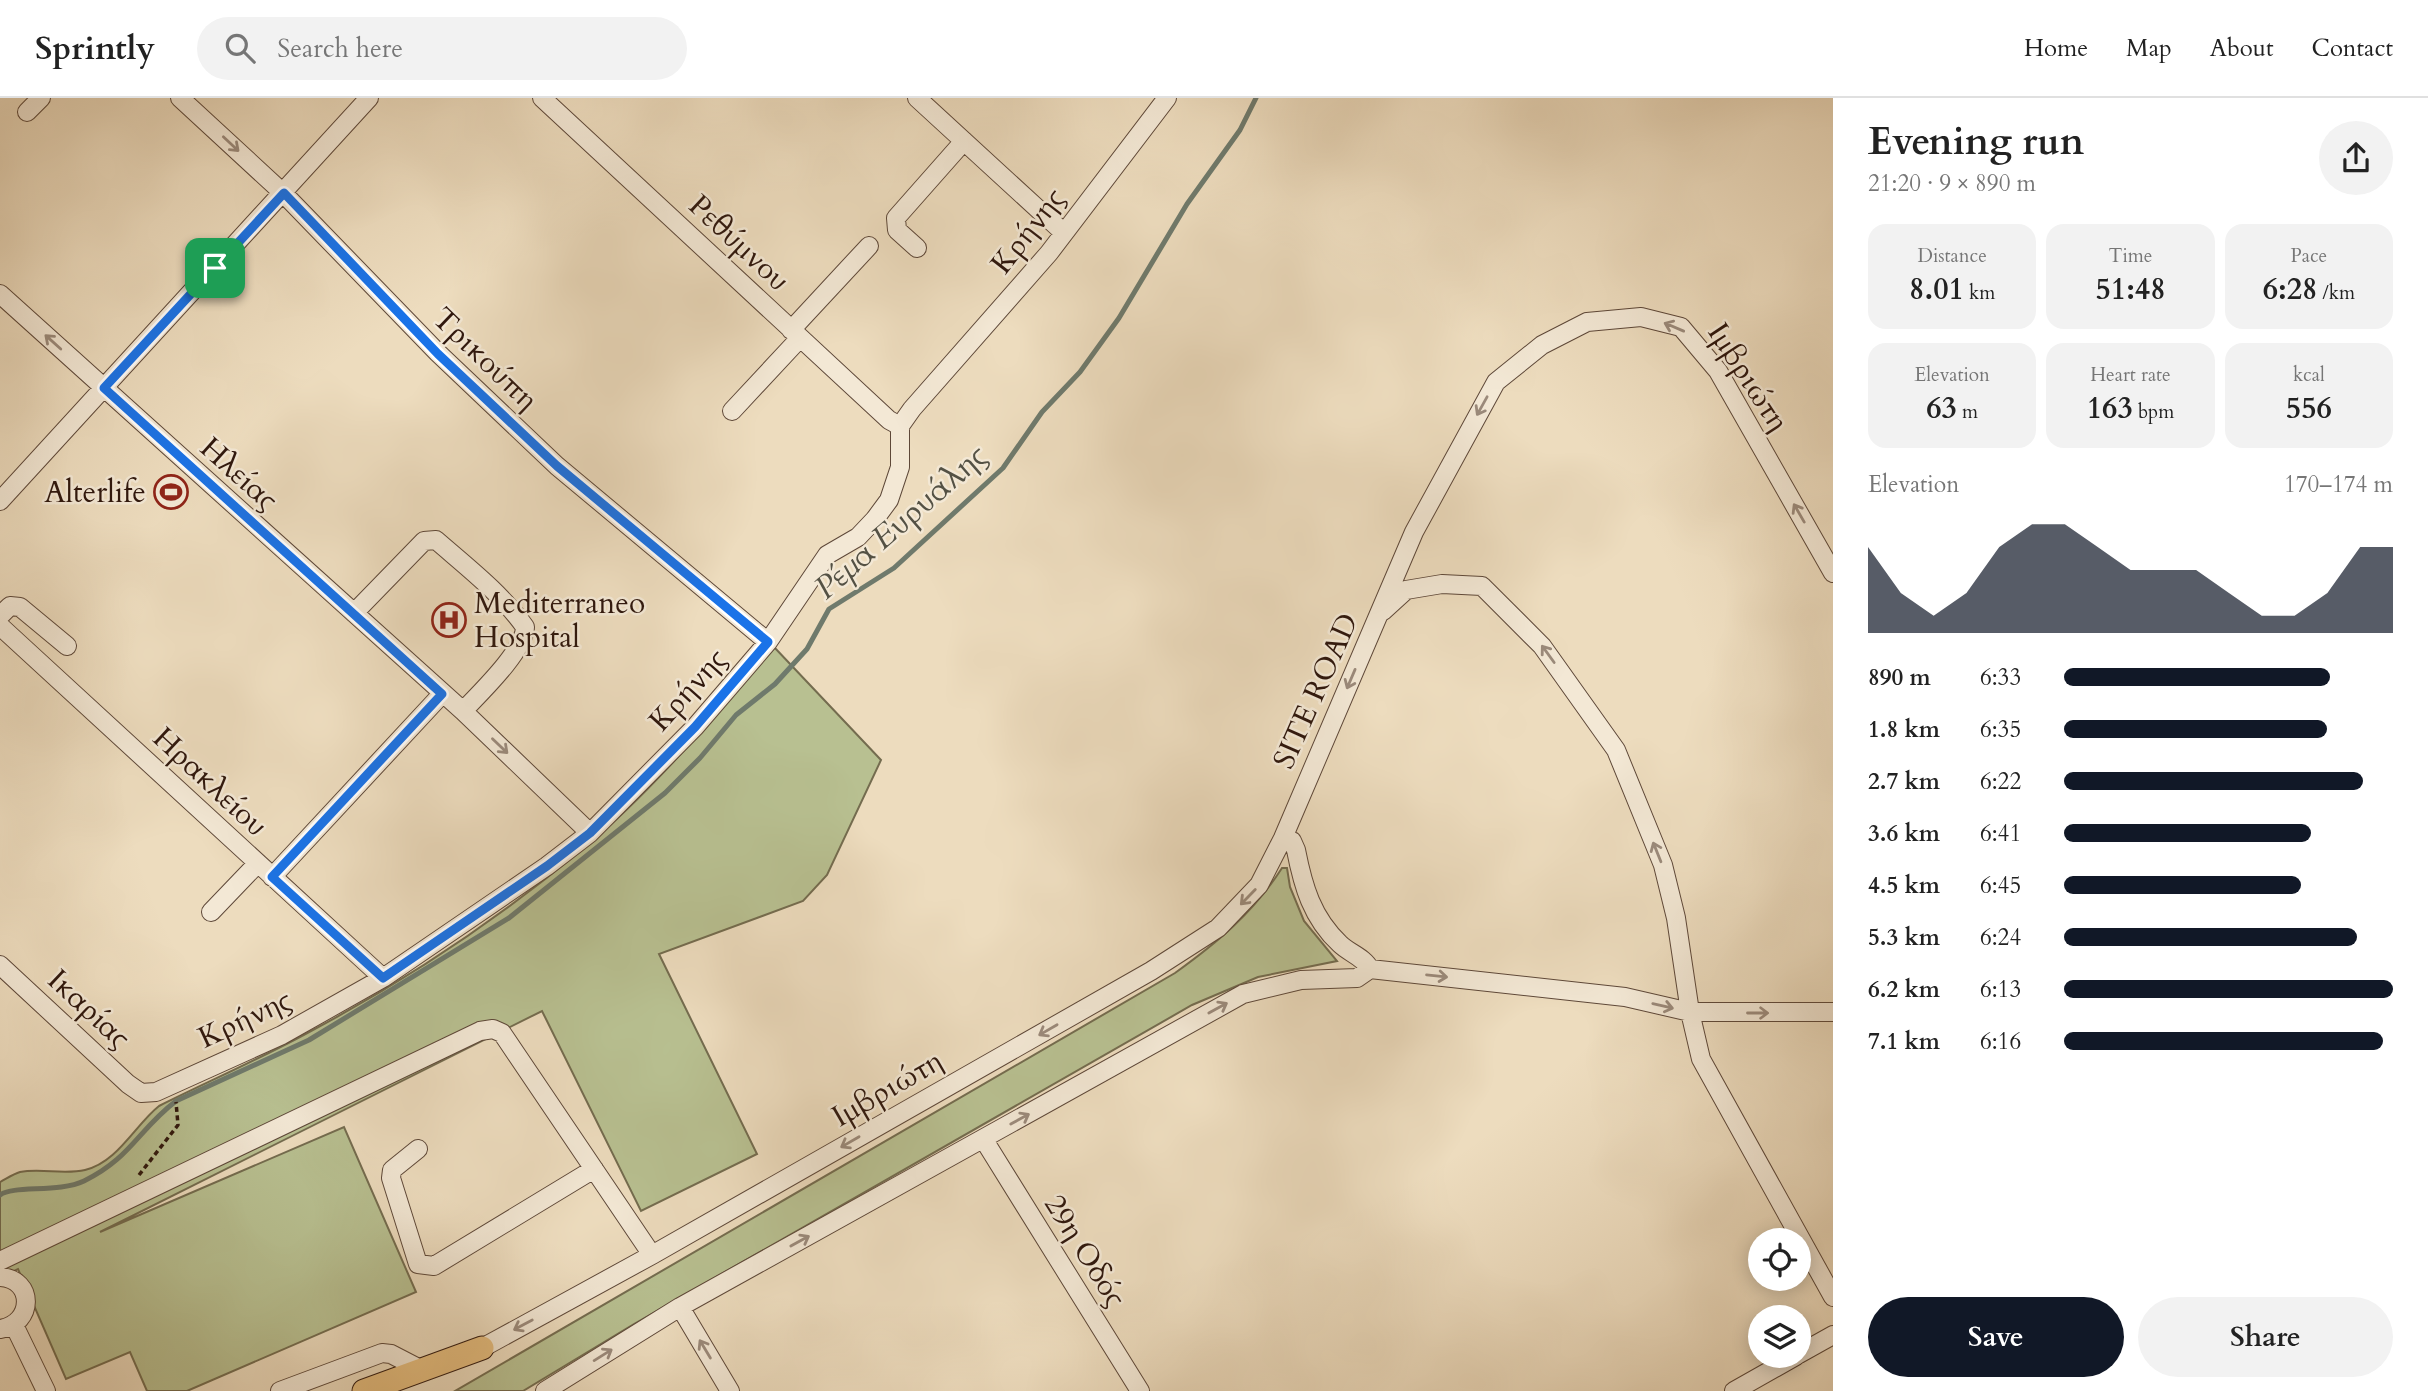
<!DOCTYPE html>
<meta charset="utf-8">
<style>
:root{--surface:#fff;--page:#f2f2f2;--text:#222;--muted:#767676;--line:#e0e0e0;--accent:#111827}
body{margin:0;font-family:Cardo,serif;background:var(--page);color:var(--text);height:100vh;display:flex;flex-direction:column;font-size:26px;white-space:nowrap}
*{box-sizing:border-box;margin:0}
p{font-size:23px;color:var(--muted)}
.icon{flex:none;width:38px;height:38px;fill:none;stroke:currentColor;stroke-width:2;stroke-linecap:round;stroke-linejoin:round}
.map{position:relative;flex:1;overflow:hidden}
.details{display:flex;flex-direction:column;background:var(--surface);width:595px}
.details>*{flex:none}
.buttons{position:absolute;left:1748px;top:1130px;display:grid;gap:14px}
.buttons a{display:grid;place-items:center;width:63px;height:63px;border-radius:50%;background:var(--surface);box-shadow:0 4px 18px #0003;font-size:35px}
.pin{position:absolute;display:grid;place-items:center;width:60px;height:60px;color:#fff;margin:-30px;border-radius:14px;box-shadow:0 4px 10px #0006}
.round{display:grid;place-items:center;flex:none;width:74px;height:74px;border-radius:37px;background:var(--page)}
.summary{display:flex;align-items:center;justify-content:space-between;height:119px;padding:0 35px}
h1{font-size:38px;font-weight:700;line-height:52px}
.figures{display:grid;grid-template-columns:repeat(3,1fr);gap:10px;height:119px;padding:7px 35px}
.figures div{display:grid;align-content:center;border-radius:18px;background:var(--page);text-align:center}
.figures b{font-size:30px;font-weight:700}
.figures small{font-size:19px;font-weight:400}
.figures p{font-size:19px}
.chart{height:196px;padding:14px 35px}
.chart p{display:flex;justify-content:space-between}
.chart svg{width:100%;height:126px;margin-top:7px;fill:var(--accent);opacity:.7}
.action{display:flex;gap:14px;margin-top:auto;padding:14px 35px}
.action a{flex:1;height:80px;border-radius:42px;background:var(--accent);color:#fff;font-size:28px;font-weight:700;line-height:80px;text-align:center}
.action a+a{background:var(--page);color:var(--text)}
ul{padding:0 35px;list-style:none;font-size:23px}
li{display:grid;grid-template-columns:112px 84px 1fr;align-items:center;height:52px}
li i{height:18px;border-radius:9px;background:var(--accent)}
header{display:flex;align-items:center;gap:42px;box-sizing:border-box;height:98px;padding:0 35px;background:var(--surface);border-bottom:2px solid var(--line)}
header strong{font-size:33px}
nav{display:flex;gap:38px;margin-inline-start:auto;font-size:24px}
.search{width:490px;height:63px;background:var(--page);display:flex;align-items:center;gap:18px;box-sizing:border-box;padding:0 24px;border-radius:38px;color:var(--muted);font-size:26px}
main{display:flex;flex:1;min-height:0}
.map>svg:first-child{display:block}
.green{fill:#b8c091;stroke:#746c4f;stroke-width:2}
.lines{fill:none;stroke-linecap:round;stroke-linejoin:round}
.stream{stroke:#6f7a6c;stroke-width:5}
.minor-casing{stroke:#5e4839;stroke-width:20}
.major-casing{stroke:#2f170d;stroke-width:25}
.path{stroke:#2f170d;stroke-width:3.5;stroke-dasharray:5 3.5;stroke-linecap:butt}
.minor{stroke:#f3e8d5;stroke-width:18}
.major{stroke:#e6be7f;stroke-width:23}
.oneway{stroke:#9b8a7b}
.route-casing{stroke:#fff;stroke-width:14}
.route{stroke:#1a73e8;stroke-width:9}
.labels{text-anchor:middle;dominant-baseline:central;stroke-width:5;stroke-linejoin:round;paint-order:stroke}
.street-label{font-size:30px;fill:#2f170d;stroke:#f3e8d5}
.poi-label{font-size:30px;fill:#2f170d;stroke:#f3e8d5;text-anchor:end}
.water-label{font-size:32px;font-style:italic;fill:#545144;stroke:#f3e8d5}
</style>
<header>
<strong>Sprintly</strong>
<div class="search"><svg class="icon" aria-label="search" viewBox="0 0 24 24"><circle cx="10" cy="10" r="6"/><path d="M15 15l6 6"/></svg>Search here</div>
<nav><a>Home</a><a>Map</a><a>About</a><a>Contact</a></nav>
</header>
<main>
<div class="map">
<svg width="1833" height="1293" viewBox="0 0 1833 1293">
<rect width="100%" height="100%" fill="#eddcbe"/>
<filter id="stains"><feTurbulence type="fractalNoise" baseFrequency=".00286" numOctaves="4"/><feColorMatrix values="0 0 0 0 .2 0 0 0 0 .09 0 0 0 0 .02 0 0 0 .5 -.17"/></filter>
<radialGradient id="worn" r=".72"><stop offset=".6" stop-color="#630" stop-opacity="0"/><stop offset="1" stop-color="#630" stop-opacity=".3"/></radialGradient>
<!-- green -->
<path class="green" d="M774 549 881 662 827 777 803 803 659 856 757 1056 641 1113 542 913 100 1134 344 1029 416 1194 187 1293H147L130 1254 66 1281 18 1171 0 1180V1084C6 1081 13 1076 20 1074 41 1070 64 1077 85 1072 118 1064 135 1027 159 1008 209 983 262 960 311 933 407 882 501 819 585 749 656 690 714 618 774 549Z
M1282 770H1287L1290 789 1304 823 1337 863 1258 879 1192 907 634 1226 523 1293H455L1175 875C1218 844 1253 815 1282 770Z"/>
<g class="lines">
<!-- stream -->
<path class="stream" d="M0 1097C13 1087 59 1095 84 1083 131 1060 138 1032 176 1003L309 942 509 820 665 695 700 660 736 617 775 586 807 551 829 511 894 470 1003 370 1042 314 1080 274 1119 220 1187 106 1240 32 1256 0"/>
<!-- minor casing -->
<g class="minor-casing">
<path id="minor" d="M180 0 283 95 438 255 557 368 768 544
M542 0 889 322 900 328
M917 0 1063 134
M27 14 41 0
M917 150 897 132 896 120 964 43
M0 196 463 613 590 735
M791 232 869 148
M732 313 800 240
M0 403 369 0
M1383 513 1406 492 1442 486 1482 488 1542 548 1616 652 1663 767 1676 820 1690 914 1701 961 1833 1199
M354 515 424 443 436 442C467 469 501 495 525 529 525 552 480 595 463 613
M0 518 10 508 20 509 67 548
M0 528 383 880
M1283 740 1292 743 1296 752C1303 788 1312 820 1340 846 1349 855 1364 859 1370 871
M272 779 442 596
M211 814 257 766
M0 867 128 986 141 995 156 994 282 937 383 880 547 768 590 735 695 629 768 544 827 457 858 439 875 421 889 402 900 369V328L912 311 1049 155 1167 0
M1370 871 1625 899 1690 914H1833
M984 1042 1140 1293
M418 1051 392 1072 391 1080 418 1166 434 1168 594 1071
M0 1163 480 933 493 931 502 935 652 1157
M0 1179C35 1181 34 1226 0 1231
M680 1209 730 1293
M14 1227 46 1293
M482 1250 652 1157 1151 873 1218 830 1259 787 1283 740 1414 434 1496 284 1542 247 1587 224 1641 219 1681 229 1718 273 1833 475
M1799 1256 1833 1237
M280 1293 382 1255 391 1256 420 1271
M545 1293 680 1209 1243 896 1301 882 1357 880 1370 871
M1734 1293 1796 1258"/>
</g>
<!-- major casing -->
<g class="major-casing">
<path id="major" d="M364 1293 482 1250"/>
</g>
<!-- path -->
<path class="path" d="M139 1077 178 1027 176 1004"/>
<!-- minor -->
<use href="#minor" class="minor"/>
<!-- major -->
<use href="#major" class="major"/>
</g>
<!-- one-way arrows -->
<defs><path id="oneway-shaft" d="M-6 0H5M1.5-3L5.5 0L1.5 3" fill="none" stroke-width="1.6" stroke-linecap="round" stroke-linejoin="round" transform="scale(1.75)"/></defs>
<g class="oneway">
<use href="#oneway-shaft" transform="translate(231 46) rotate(43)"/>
<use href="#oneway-shaft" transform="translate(1674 229) rotate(-157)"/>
<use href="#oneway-shaft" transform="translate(53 244) rotate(-138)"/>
<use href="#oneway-shaft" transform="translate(1482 308) rotate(119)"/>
<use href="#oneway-shaft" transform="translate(1799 415) rotate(-120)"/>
<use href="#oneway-shaft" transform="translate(1548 556) rotate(-126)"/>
<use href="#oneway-shaft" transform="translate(1351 581) rotate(113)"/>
<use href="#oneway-shaft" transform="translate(500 648) rotate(44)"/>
<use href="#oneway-shaft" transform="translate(1657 754) rotate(-112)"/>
<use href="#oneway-shaft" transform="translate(1248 799) rotate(134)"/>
<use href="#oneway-shaft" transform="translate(1437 878) rotate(6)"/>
<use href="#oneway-shaft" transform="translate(1663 908) rotate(13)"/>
<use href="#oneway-shaft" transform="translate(1218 910) rotate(-29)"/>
<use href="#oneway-shaft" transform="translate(1758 915)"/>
<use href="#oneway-shaft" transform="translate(1048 932) rotate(150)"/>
<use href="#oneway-shaft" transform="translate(1020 1021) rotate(-29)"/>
<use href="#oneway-shaft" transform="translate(850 1044) rotate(150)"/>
<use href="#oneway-shaft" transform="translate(800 1143) rotate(-29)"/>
<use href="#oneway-shaft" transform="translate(523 1227) rotate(152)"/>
<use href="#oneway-shaft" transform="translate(705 1251) rotate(-121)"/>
<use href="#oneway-shaft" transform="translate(603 1257) rotate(-32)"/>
</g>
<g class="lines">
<!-- route casing -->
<g class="route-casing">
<path id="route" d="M284 95 438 256 557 368 768 544 695 629 590 735 547 768 383 880 272 779 442 596 104 290Z"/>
</g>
<!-- route -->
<use href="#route" class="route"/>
</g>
<!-- icons -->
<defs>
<g id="stadium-ring" transform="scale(1.75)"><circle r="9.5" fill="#f3e8d5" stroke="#8f2418" stroke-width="1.5"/><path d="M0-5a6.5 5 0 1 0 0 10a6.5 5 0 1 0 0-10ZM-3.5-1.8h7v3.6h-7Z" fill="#8f2418"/></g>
<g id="hospital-ring" transform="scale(1.75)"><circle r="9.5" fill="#f3e8d5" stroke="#8f2418" stroke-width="1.5"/><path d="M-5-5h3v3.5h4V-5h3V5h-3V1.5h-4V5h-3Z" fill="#8f2418"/></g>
</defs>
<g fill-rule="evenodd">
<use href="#stadium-ring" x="171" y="394"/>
<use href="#hospital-ring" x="449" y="522"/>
</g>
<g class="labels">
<!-- street labels -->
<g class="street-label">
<text transform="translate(1028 133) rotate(-52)">Κρήνης</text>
<text transform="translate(739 145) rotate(43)">Ρεθύμνου</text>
<text transform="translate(485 261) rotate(44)">Τρικούπη</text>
<text transform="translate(1748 279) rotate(57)">Ιμβριώτη</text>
<text transform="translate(239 376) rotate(42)">Ηλείας</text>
<text transform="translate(688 592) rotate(-48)">Κρήνης</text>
<text transform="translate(1316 593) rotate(-66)">SITE ROAD</text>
<text transform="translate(210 684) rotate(43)">Ηρακλείου</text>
<text transform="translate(89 911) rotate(43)">Ικαρίας</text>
<text transform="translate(245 921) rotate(-25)">Κρήνης</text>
<text transform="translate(887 991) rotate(-30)">Ιμβριώτη</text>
<text transform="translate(1085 1153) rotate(58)">29η Οδός</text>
</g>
<!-- poi labels -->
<g class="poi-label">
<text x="146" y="394">Alterlife</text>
<text x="474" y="505" text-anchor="start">Mediterraneo<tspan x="474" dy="34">Hospital</tspan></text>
</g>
<!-- water labels -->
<g class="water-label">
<text transform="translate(901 424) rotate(-41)">Ρέμα Ευρυάλης</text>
</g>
</g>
<rect width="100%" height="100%" filter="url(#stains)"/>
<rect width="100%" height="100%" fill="url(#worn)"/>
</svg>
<div class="buttons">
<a><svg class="icon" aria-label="locate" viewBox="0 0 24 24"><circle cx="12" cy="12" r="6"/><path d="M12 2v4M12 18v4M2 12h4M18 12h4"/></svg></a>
<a><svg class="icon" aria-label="layers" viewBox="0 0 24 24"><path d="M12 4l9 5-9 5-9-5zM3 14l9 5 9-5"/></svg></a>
</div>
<div class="pin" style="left:215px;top:170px;background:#1e9e55"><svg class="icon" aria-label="arrive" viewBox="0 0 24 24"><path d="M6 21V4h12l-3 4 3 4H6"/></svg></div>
</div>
<section class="details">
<div class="summary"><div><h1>Evening run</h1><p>21:20 · 9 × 890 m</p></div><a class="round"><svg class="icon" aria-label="share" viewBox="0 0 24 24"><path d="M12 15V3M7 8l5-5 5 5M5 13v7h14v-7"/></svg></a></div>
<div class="figures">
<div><p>Distance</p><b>8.01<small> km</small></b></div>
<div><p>Time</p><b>51:48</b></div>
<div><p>Pace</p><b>6:28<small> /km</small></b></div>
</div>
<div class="figures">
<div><p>Elevation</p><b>63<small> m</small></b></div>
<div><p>Heart rate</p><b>163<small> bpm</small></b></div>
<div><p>kcal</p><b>556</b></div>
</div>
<div class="chart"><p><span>Elevation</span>170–174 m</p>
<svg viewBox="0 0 160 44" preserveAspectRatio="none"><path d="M0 44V14L10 30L20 38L30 30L40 14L50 6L60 6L70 14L80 22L90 22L100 22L110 30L120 38L130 38L140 30L150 14L160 14V44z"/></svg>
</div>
<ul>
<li><b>890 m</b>6:33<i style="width:81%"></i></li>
<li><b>1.8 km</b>6:35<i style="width:80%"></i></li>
<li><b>2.7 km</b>6:22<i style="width:91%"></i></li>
<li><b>3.6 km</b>6:41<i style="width:75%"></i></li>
<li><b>4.5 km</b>6:45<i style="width:72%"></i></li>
<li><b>5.3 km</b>6:24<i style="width:89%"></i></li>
<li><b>6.2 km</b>6:13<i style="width:100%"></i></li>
<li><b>7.1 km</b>6:16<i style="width:97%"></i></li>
</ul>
<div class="action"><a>Save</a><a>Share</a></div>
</section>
</main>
